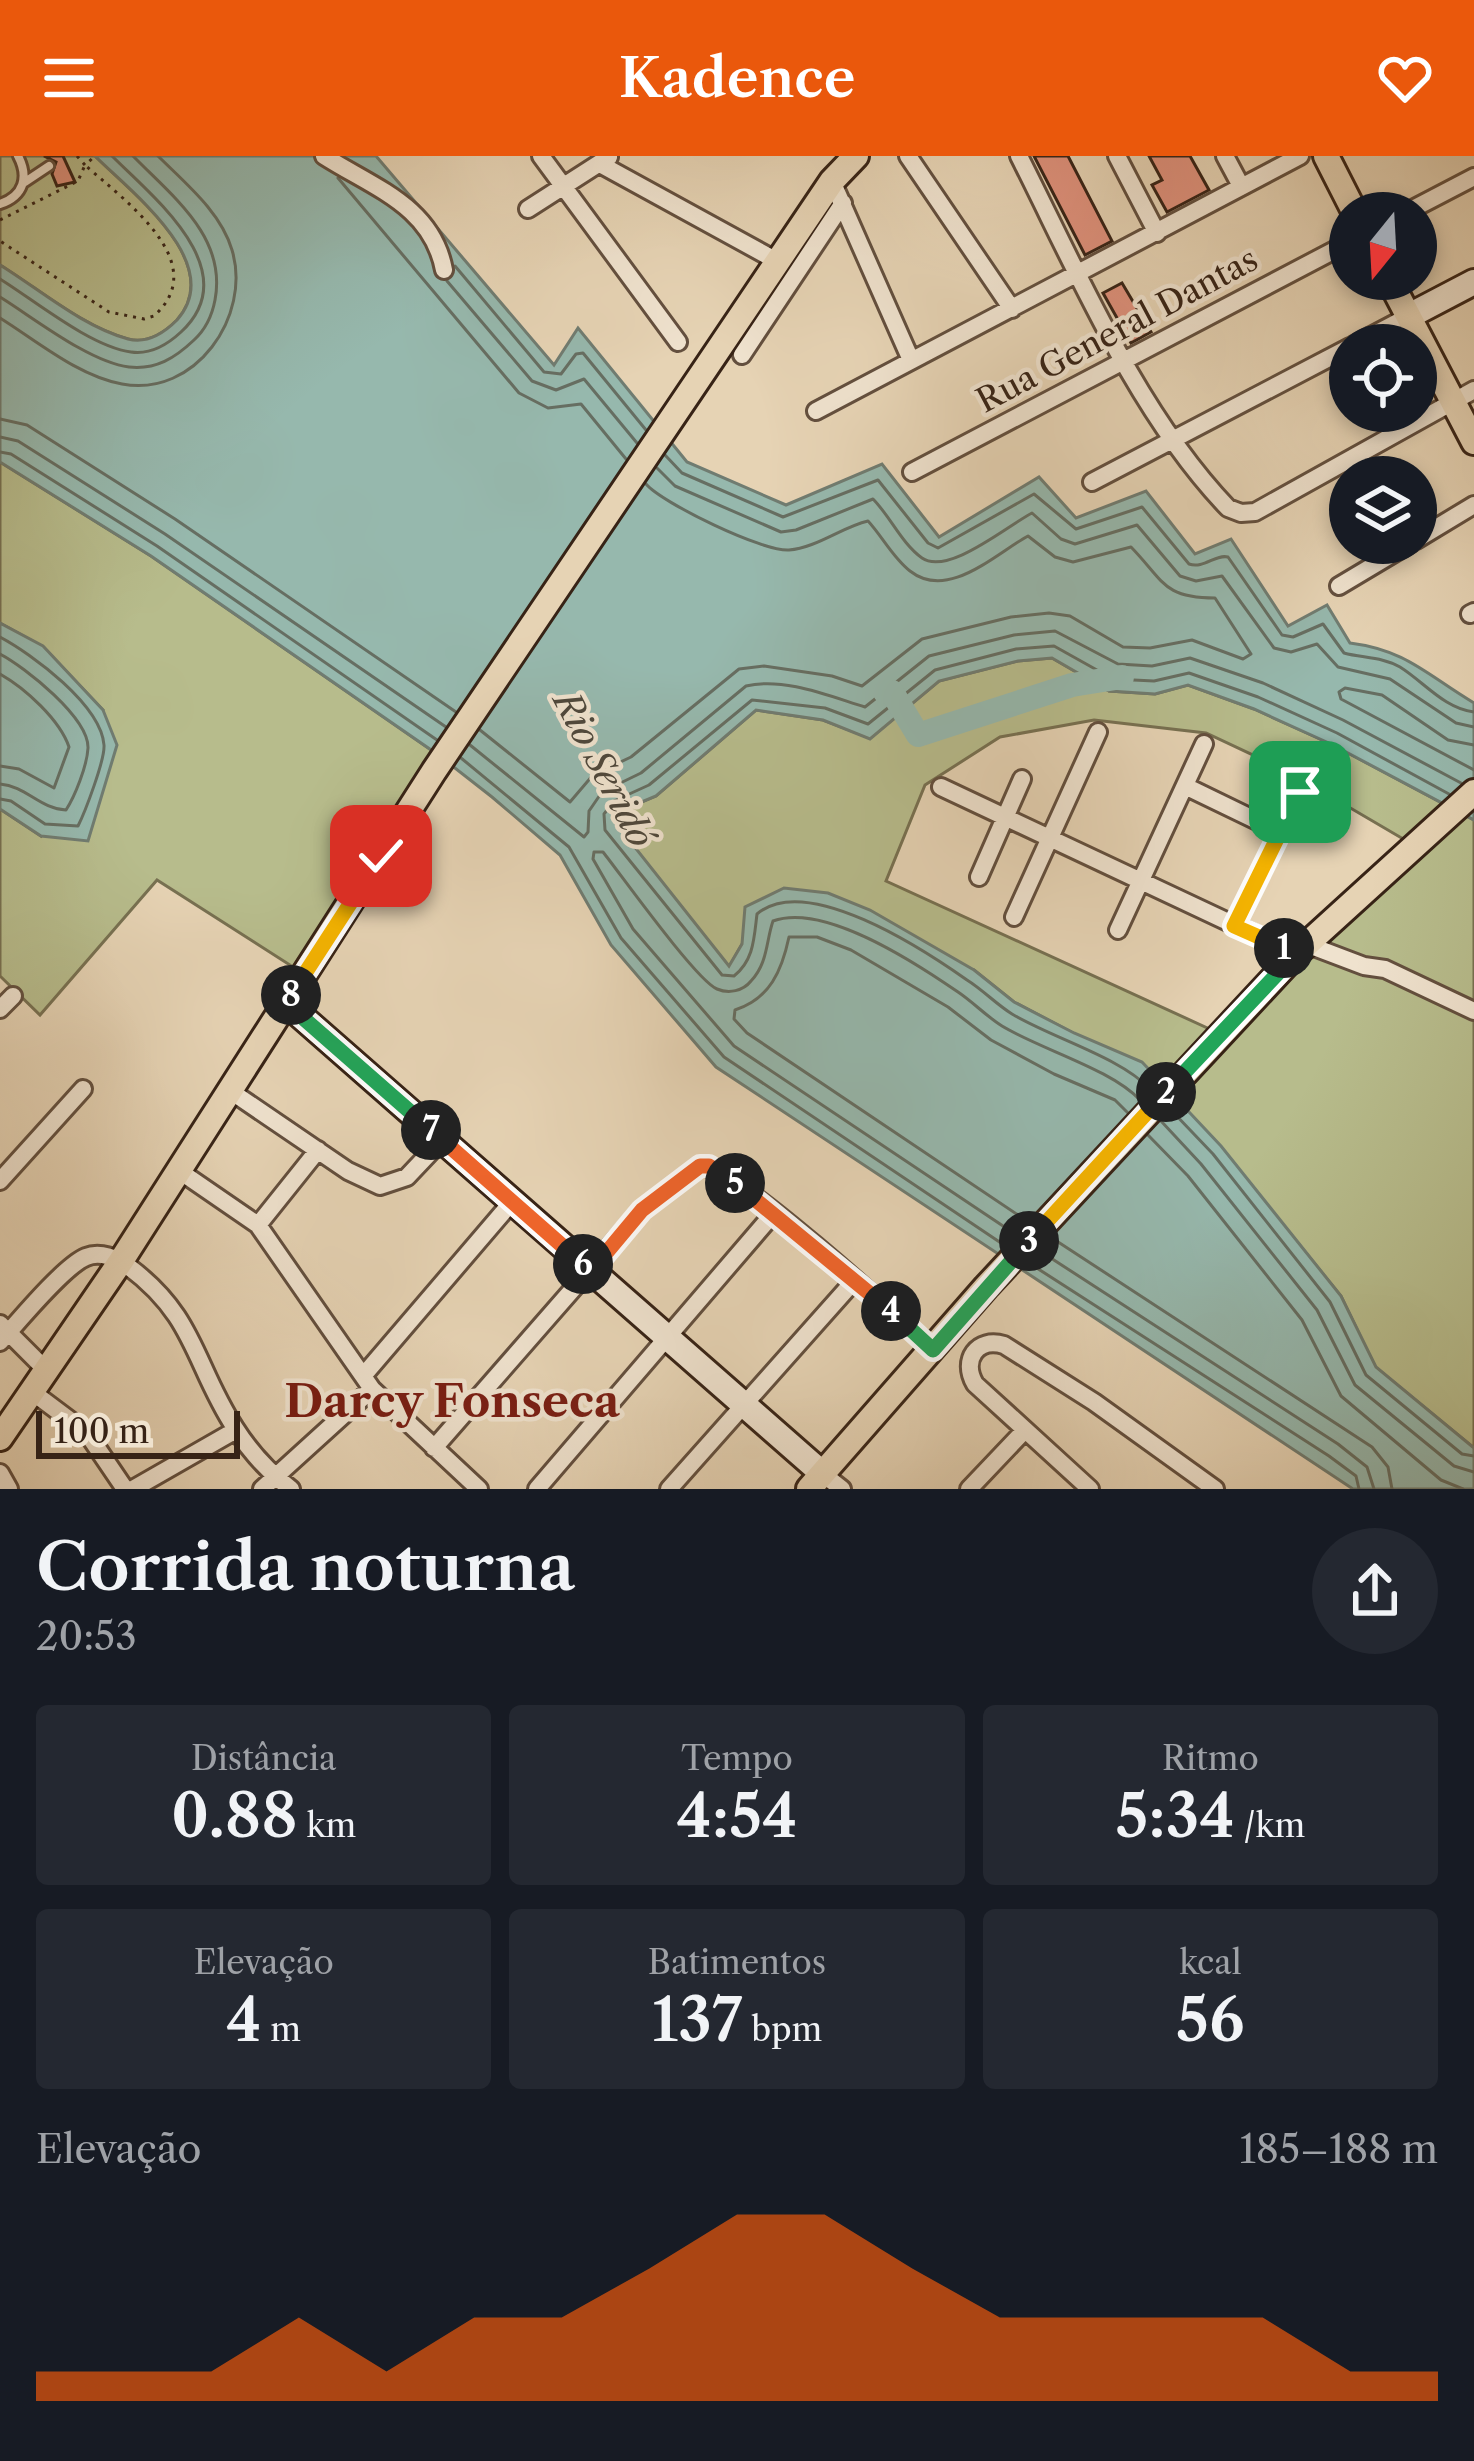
<!DOCTYPE html>
<html lang="pt">
<meta charset="utf-8">
<style>
:root{--surface:#171b24;--page:#242831;--text:#f1f3f6;--muted:#9ea1a6;--accent:#ea580c}
body{margin:0;font-family:"Libre Caslon Text",serif;background:var(--page);color:var(--text);height:100vh;display:flex;flex-direction:column;font-size:45px;white-space:nowrap}
*{box-sizing:border-box;margin:0}
p{font-size:39px;color:var(--muted)}
.icon{flex:none;width:66px;height:66px;fill:none;stroke:currentColor;stroke-width:2;stroke-linecap:round;stroke-linejoin:round}
.map{position:relative;height:1333px;overflow:hidden}
.details{display:flex;flex-direction:column;background:var(--surface);flex:1}
.details>*{flex:none}
.needle{width:78px;rotate:198deg}
.tools{position:absolute;left:1329px;top:36px;display:grid;gap:24px}
.tools a{display:grid;place-items:center;width:108px;height:108px;border-radius:50%;background:var(--surface);box-shadow:0 6px 18px #0003;font-size:60px}
.scale{position:absolute;left:36px;bottom:30px;width:204px;box-sizing:border-box;padding-left:12px;border:6px solid #372316;border-top:0;font-size:33px;line-height:42px;white-space:nowrap;color:#372316;-webkit-text-stroke:9px #efe2ce;paint-order:stroke}
.pin{position:absolute;display:grid;place-items:center;width:102px;height:102px;color:#fff;margin:-51px;border-radius:24px;box-shadow:0 6px 18px #0006}
.km{position:absolute;width:60px;height:60px;margin:-30px;border-radius:50%;background:#222;color:#fff;font-size:33px;line-height:60px;text-align:center}
.round{display:grid;place-items:center;flex:none;width:126px;height:126px;border-radius:63px;background:var(--page)}
.head{display:flex;align-items:center;justify-content:space-between;height:204px;padding:0 36px}
h1{font-size:66px;font-weight:600;line-height:90px}
.figures{display:grid;grid-template-columns:repeat(3,1fr);gap:18px;height:204px;padding:12px 36px}
.figures div{display:grid;align-content:center;border-radius:12px;background:var(--page);text-align:center}
.figures b{font-size:60px;font-weight:600}
.figures small{font-size:33px;font-weight:400}
.figures p{font-size:33px}
.chart{height:336px;padding:24px 36px}
.chart p{display:flex;justify-content:space-between}
.chart svg{width:100%;height:216px;margin-top:12px;fill:var(--accent);opacity:.7}
header{display:flex;justify-content:space-between;align-items:center;height:156px;padding:0 36px;background:var(--accent);color:#fff;font-size:54px;font-weight:600}
.map>svg:first-child{display:block}
.green{fill:#b7bc8c;stroke:#777051;stroke-width:3;fill-rule:evenodd}
.water{fill:#96b8ad;stroke:#707c71;stroke-width:3}
.lines{fill:none;stroke-linecap:round;stroke-linejoin:round}
.shore{stroke:#666e62;stroke-width:3}
.river{stroke:#96b8ad;stroke-width:24}
.building{fill:#df917c;stroke:#372316;stroke-width:3}
.lane-casing{stroke:#634f3e;stroke-width:14}
.street-casing{stroke:#634f3e;stroke-width:22}
.secondary-casing{stroke:#372316;stroke-width:30}
.primary-casing{stroke:#372316;stroke-width:30}
.path{stroke:#372316;stroke-width:3;stroke-dasharray:3 6;stroke-linecap:butt}
.lane{stroke:#efe2ce;stroke-width:8}
.street{stroke:#efe2ce;stroke-width:16}
.secondary{stroke:#efe2ce;stroke-width:24}
.primary{stroke:#e6d3b4;stroke-width:24}
.split-1-casing{stroke:#fff;stroke-width:24}
.split-2-casing{stroke:#fff;stroke-width:24}
.split-3-casing{stroke:#fff;stroke-width:24}
.split-4-casing{stroke:#fff;stroke-width:24}
.split-5-casing{stroke:#fff;stroke-width:24}
.split-6-casing{stroke:#fff;stroke-width:24}
.split-7-casing{stroke:#fff;stroke-width:24}
.split-8-casing{stroke:#fff;stroke-width:24}
.split-9-casing{stroke:#fff;stroke-width:24}
.split-1{stroke:#f5b400;stroke-width:15}
.split-2{stroke:#22a559;stroke-width:15}
.split-3{stroke:#f5b400;stroke-width:15}
.split-4{stroke:#22a559;stroke-width:15}
.split-5{stroke:#f0652b;stroke-width:15}
.split-6{stroke:#f0652b;stroke-width:15}
.split-7{stroke:#f0652b;stroke-width:15}
.split-8{stroke:#22a559;stroke-width:15}
.split-9{stroke:#f5b400;stroke-width:15}
.labels{text-anchor:middle;dominant-baseline:central;stroke-width:9;stroke-linejoin:round;paint-order:stroke}
.street-label{font-size:33px;fill:#372316;stroke:#efe2ce}
.water-label{font-size:36px;font-style:italic;fill:#4f483c;stroke:#efe2ce}
.district-label{font-size:45px;font-weight:bold;fill:#7a1f14;stroke:#efe2ce}
</style>
<header><svg class="icon" aria-label="menu" viewBox="0 0 24 24"><path d="M4 6h16M4 12h16M4 18h16"/></svg>Kadence<svg class="icon" aria-label="heart" viewBox="0 0 24 24"><path d="M12 20l-8-8c-3-5 5-10 8-4 3-6 11-1 8 4z"/></svg></header>
<div class="map">
<svg width="1474" height="1333" viewBox="0 0 1474 1333">
<rect width="100%" height="100%" fill="#e6d3b4"/>
<filter id="stains"><feTurbulence type="fractalNoise" baseFrequency=".00167" numOctaves="4"/><feColorMatrix values="0 0 0 0 .2 0 0 0 0 .09 0 0 0 0 .02 0 0 0 .5 -.17"/></filter>
<radialGradient id="worn" r=".72"><stop offset=".6" stop-color="#630" stop-opacity="0"/><stop offset="1" stop-color="#630" stop-opacity=".3"/></radialGradient>
<!-- green -->
<path class="green" d="M0 0H95C131 36 227 108 177 164 164 177 147 188 128 183 83 171 39 133 0 109Z
M0 306 151 400 437 598 293 811 157 724 40 859 0 820V653L41 680 103 554 43 491 0 467Z
M1052 502 1109 535 1155 538 1188 529 1254 553 1331 588 1474 664V1292L1375 1211 1341 1140 1284 1070 1073 877 1014 846 974 814 742 788 729 811 613 665 620 655 656 640 756 554 823 564 870 582 939 525 1018 505ZM1094 564 1206 577 1289 616 1405 684 1214 875 886 725 925 629 1000 581Z"/>
<!-- water -->
<path class="water" d="M95 0H376L554 209 578 172 687 306 786 349 882 308 939 381 1039 321 1076 362 1146 335 1195 398 1231 383 1288 470 1327 449 1350 487C1406 494 1427 519 1474 547V664L1331 588 1254 553 1188 529 1155 538 1109 535 1052 502 1018 505 939 525 870 583 823 564 756 554 656 640 620 655 614 665 729 810 742 788 745 751 784 732 828 737 870 754 974 814 1014 846 1074 877 1142 906 1221 990 1341 1140 1376 1211 1474 1292V1333H1353L716 911 611 789 560 699 492 641 437 598 151 400 0 306V109C39 133 83 171 128 183 147 188 164 177 177 164 227 108 131 36 95 0Z
M0 467 43 490 103 554 117 589 88 685 41 680 0 653Z"/>
<g class="lines">
<!-- shore -->
<path class="shore" d="M338 22 519 237 548 252 581 248 626 303
M455 110 544 216 561 218 576 198 583 197 646 274
M0 123C34 144 91 191 131 196 151 199 167 189 181 176 247 115 153 41 112 0
M447 125 532 225 556 234 584 223 637 287
M0 141C34 162 89 206 129 211 156 214 175 202 194 184 206 173 212 160 215 144 227 81 173 41 133 0
M0 162C37 185 78 220 122 228 195 242 252 160 232 94 221 56 185 27 158 0
M0 263 27 269 175 363 456 556
M0 281 18 285 165 378 446 571
M0 296 11 298 157 390 437 584
M665 299 682 317 783 361 878 324 928 387 938 392 1034 338 1076 373 1142 351 1189 408C1204 413 1215 398 1228 401L1282 479 1293 481 1323 468 1344 497C1362 502 1383 501 1400 511 1424 526 1445 553 1474 556
M657 312 675 330 781 376 796 374 873 343C890 360 902 388 922 402 948 420 1007 370 1032 357L1061 383 1075 388 1137 369 1180 420 1196 425 1222 420 1274 492 1291 496 1317 488 1338 511 1390 523 1456 567 1474 571
M0 481C32 498 101 549 104 589 105 604 85 656 78 670L45 668 11 645 0 643
M0 498C25 511 89 562 88 592 87 610 75 640 66 654 40 653 26 630 0 628
M0 518C25 532 60 564 69 591L54 632 19 613 0 610
M480 574 570 646 593 619 631 601 739 513 764 510 832 520 862 530 922 483 1011 461 1049 457 1070 460 1123 491 1150 492 1192 484 1243 503 1251 498 1215 442C1163 442 1164 425 1131 391L1073 406 1055 401 1028 380C995 398 948 445 910 415 893 402 882 380 868 365 842 371 816 392 789 394 763 396 662 347 646 328
M470 589 584 681 588 676 589 655 602 636 641 617 746 530C784 521 829 540 865 551L929 500 1014 479 1055 475 1118 508 1152 510 1190 502 1263 527 1343 564 1461 627
M1474 589 1448 584 1382 539 1345 532 1339 536 1341 543 1474 614
M461 602 569 691 621 782 724 901 1004 1089
M1150 933C1120 901 1052 882 1012 858 996 848 983 834 967 824 923 793 806 716 757 758 754 782 754 804 734 820L722 819 605 674 604 658 614 645 649 629 752 544 825 552 868 568 935 514 1016 493 1054 490 1113 523 1154 525 1189 517 1258 541 1337 577 1449 638
M1171 954 1213 998 1330 1146 1366 1219 1462 1298 1474 1300
M1161 965 1201 1008 1317 1154 1355 1229 1454 1310 1474 1316
M1148 979 1188 1020 1302 1164 1341 1240 1441 1324 1463 1333
M1027 1065 747 877 734 863 735 854C770 843 782 814 789 781H817L851 794 948 851 991 884 1054 918 1115 944 1128 957
M1015 1078 734 890 633 773 593 703 594 696H603C622 720 696 824 717 833 729 838 743 835 751 825 768 807 766 785 773 765 824 746 916 807 958 836 973 846 986 860 1002 870 1042 894 1111 913 1140 944
M1052 1082 1372 1291 1388 1311 1392 1333
M1040 1095 1338 1288 1367 1311 1374 1333
M1029 1107 1329 1300 1356 1320 1359 1333"/>
<!-- river -->
<path class="river" d="M885 536H892L918 579 1072 529 1122 521"/>
</g>
<!-- building -->
<path class="building" d="M44 0H63L75 26 57 30 52 18 56 6Z
M1034 0H1068L1112 85 1085 99Z
M1149 0H1190L1209 34 1167 56 1152 29 1162 24Z
M1122 127 1151 176 1131 187 1103 137Z"/>
<g class="lines">
<!-- lane casing -->
<g class="lane-casing">
<path id="lane" d="M25 26 49 10
M0 48C24 40 29 21 18 0"/>
</g>
<!-- street casing -->
<g class="street-casing">
<path id="street" d="M324 0C374 32 432 50 444 114
M541 0 678 186
M908 0 1012 153
M1019 0C1078 117 1137 257 1228 352L1241 357 1255 356 1474 234
M1117 0 1157 77
M1225 0 1241 30
M600 8 777 105
M832 25 911 204
M528 53 609 1
M1405 57 1474 21
M1354 189 1409 160
M742 199 843 47
M816 255 1300 0
M912 316 1350 86
M1092 326 1350 191
M1416 384 1474 349
M1339 430 1411 387
M1470 458 1474 456
M1185 630 1280 676
M941 631 1296 798
M979 721 1022 623
M1014 761 1098 576
M1235 769 1300 636
M1118 774 1204 588
M1306 788 1364 810 1385 813 1474 855
M0 853 13 840
M229 934 348 1015 380 1030 407 1021 442 984
M178 1014 258 1069 372 1233 479 1333
M0 1025 83 933
M258 1069 318 994
M0 1168 46 1214
M0 1186C17 1167 64 1110 86 1101 100 1095 117 1102 129 1111 196 1161 194 1209 235 1272 249 1294 270 1317 291 1333
M363 1220 511 1047
M31 1235 87 1277 125 1333
M434 1292 642 1054 700 1010C730 1007 902 1165 933 1194
M0 1317 9 1333
M823 1318 842 1333
M133 1333 236 1274
M262 1333 372 1233
M537 1333 773 1058
M669 1333 854 1125
M969 1333 1025 1274
M1090 1333 975 1228C961 1204 977 1181 1004 1189L1094 1246 1215 1333"/>
</g>
<!-- secondary casing -->
<g class="secondary-casing">
<path id="secondary" d="M1409 160 1474 126
M286 847 823 1318"/>
</g>
<!-- primary casing -->
<g class="primary-casing">
<path id="primary" d="M1326 0 1355 57
M1389 123 1474 286
M0 1282 121 1105 434 615 832 25 856 0
M809 1333 986 1131 1296 798 1474 636"/>
</g>
<!-- path -->
<path class="path" d="M77 0 85 9 95 0
M0 64 78 25 85 9C125 45 213 107 154 160L144 163 109 156 0 85"/>
<!-- lane -->
<use href="#lane" class="lane"/>
<!-- street -->
<use href="#street" class="street"/>
<!-- secondary -->
<use href="#secondary" class="secondary"/>
<!-- primary -->
<use href="#primary" class="primary"/>
</g>
<g class="lines">
<!-- split-1 casing -->
<g class="split-1-casing">
<path id="split-1" d="M1284 792 1234 770 1300 636"/>
</g>
<!-- split-2 casing -->
<g class="split-2-casing">
<path id="split-2" d="M1166 936 1296 798 1284 792"/>
</g>
<!-- split-3 casing -->
<g class="split-3-casing">
<path id="split-3" d="M1029 1085 1166 936"/>
</g>
<!-- split-4 casing -->
<g class="split-4-casing">
<path id="split-4" d="M891 1155 933 1194 1029 1085"/>
</g>
<!-- split-5 casing -->
<g class="split-5-casing">
<path id="split-5" d="M735 1027 891 1155"/>
</g>
<!-- split-6 casing -->
<g class="split-6-casing">
<path id="split-6" d="M583 1108 591 1115 642 1054 700 1010H709L735 1027"/>
</g>
<!-- split-7 casing -->
<g class="split-7-casing">
<path id="split-7" d="M431 974 583 1108"/>
</g>
<!-- split-8 casing -->
<g class="split-8-casing">
<path id="split-8" d="M291 839 286 847 431 974"/>
</g>
<!-- split-9 casing -->
<g class="split-9-casing">
<path id="split-9" d="M291 839 381 700"/>
</g>
<!-- split-1 -->
<use href="#split-1" class="split-1"/>
<!-- split-2 -->
<use href="#split-2" class="split-2"/>
<!-- split-3 -->
<use href="#split-3" class="split-3"/>
<!-- split-4 -->
<use href="#split-4" class="split-4"/>
<!-- split-5 -->
<use href="#split-5" class="split-5"/>
<!-- split-6 -->
<use href="#split-6" class="split-6"/>
<!-- split-7 -->
<use href="#split-7" class="split-7"/>
<!-- split-8 -->
<use href="#split-8" class="split-8"/>
<!-- split-9 -->
<use href="#split-9" class="split-9"/>
</g>
<g class="labels">
<!-- street labels -->
<g class="street-label">
<text transform="translate(1117 174) rotate(-28)">Rua General Dantas</text>
</g>
<!-- water labels -->
<g class="water-label">
<text transform="translate(604 613) rotate(62)">Rio Seridó</text>
</g>
<!-- district labels -->
<g class="district-label">
<text x="452" y="1245">Darcy Fonseca</text>
</g>
</g>
<rect width="100%" height="100%" filter="url(#stains)"/>
<rect width="100%" height="100%" fill="url(#worn)"/>
</svg>
<div class="tools">
<a><svg class="needle" viewBox="-14 -14 28 28"><path d="M0-13l5 13h-10z" fill="#e53935"/><path d="M0 13l5-13h-10z" fill="#9ea1a6"/></svg></a>
<a><svg class="icon" aria-label="locate" viewBox="0 0 24 24"><circle cx="12" cy="12" r="6"/><path d="M12 2v4M12 18v4M2 12h4M18 12h4"/></svg></a>
<a><svg class="icon" aria-label="layers" viewBox="0 0 24 24"><path d="M12 4l9 5-9 5-9-5zM3 14l9 5 9-5"/></svg></a>
</div>
<div class="scale">100 m</div>
<div class="pin" style="left:1300px;top:636px;background:#1e9e55"><svg class="icon" aria-label="arrive" viewBox="0 0 24 24"><path d="M6 21V4h12l-3 4 3 4H6"/></svg></div>
<div class="pin" style="left:381px;top:700px;background:#d93025"><svg class="icon" aria-label="check" viewBox="0 0 24 24"><path d="M5 12l5 5 9-10"/></svg></div>
<b class="km" style="left:1284px;top:792px">1</b>
<b class="km" style="left:1166px;top:936px">2</b>
<b class="km" style="left:1029px;top:1085px">3</b>
<b class="km" style="left:891px;top:1155px">4</b>
<b class="km" style="left:735px;top:1027px">5</b>
<b class="km" style="left:583px;top:1108px">6</b>
<b class="km" style="left:431px;top:974px">7</b>
<b class="km" style="left:291px;top:839px">8</b>
</div>
<section class="details">
<div class="head"><div><h1>Corrida noturna</h1><p>20:53</p></div><a class="round"><svg class="icon" aria-label="share" viewBox="0 0 24 24"><path d="M12 15V3M7 8l5-5 5 5M5 13v7h14v-7"/></svg></a></div>
<div class="figures">
<div><p>Distância</p><b>0.88<small> km</small></b></div>
<div><p>Tempo</p><b>4:54</b></div>
<div><p>Ritmo</p><b>5:34<small> /km</small></b></div>
</div>
<div class="figures">
<div><p>Elevação</p><b>4<small> m</small></b></div>
<div><p>Batimentos</p><b>137<small> bpm</small></b></div>
<div><p>kcal</p><b>56</b></div>
</div>
<div class="chart"><p><span>Elevação</span>185–188 m</p>
<svg viewBox="0 0 160 44" preserveAspectRatio="none"><path d="M0 44V38L10 38L20 38L30 27L40 38L50 27L60 27L70 17L80 6L90 6L100 17L110 27L120 27L130 27L140 27L150 38L160 38V44z"/></svg>
</div>
</section>
